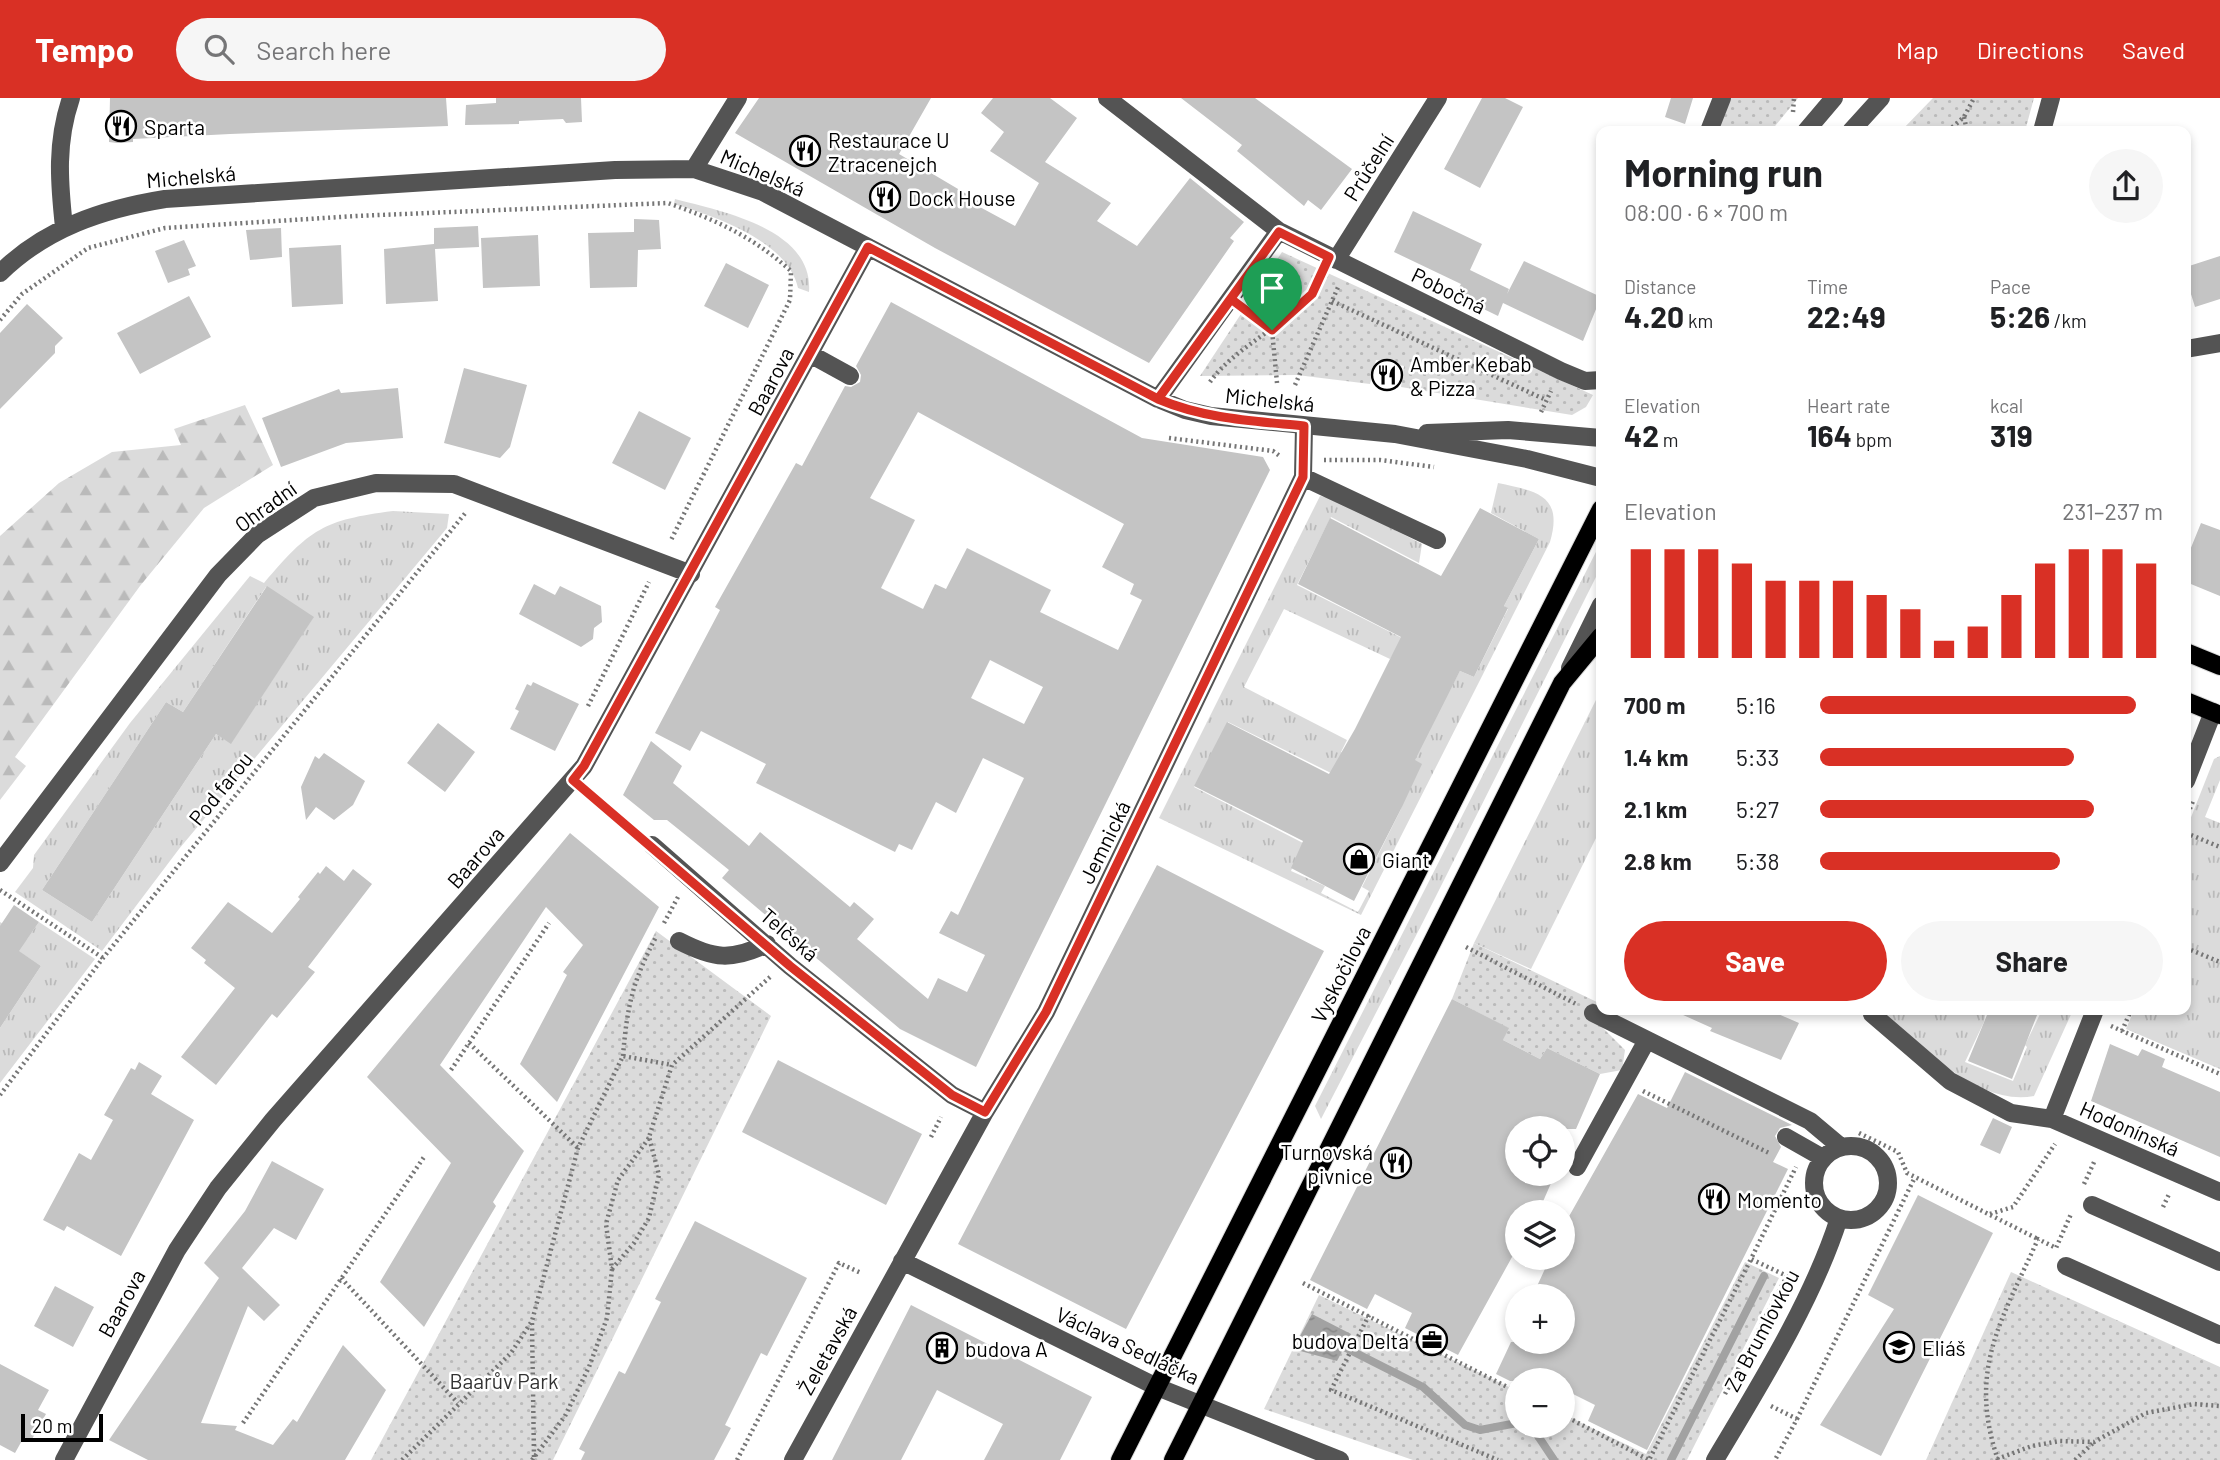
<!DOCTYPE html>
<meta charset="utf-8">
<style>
:root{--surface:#fff;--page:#f6f6f6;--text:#202124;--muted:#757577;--accent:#d93025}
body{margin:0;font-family:Barlow,sans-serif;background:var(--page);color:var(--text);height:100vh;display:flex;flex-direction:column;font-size:26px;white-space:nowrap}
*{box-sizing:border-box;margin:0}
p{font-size:23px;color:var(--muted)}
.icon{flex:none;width:38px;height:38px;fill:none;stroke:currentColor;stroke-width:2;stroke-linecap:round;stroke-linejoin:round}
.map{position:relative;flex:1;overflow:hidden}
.side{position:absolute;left:1596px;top:28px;width:595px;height:889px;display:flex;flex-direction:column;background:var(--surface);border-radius:14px;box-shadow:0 4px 10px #0003}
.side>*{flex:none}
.buttons{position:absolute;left:1505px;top:1018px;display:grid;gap:14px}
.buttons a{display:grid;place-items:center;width:70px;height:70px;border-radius:50%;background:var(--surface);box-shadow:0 4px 10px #0003;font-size:35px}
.scale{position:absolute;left:21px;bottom:18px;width:82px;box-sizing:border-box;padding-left:7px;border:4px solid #000;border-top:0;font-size:19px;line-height:24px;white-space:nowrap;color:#000;-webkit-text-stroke:5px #fff;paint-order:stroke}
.pin{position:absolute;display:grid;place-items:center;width:60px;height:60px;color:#fff;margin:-72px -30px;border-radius:50% 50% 50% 0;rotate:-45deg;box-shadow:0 0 7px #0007}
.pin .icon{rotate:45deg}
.round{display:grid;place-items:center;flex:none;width:74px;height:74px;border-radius:37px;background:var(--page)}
.overview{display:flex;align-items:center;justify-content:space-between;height:119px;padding:0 28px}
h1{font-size:38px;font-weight:700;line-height:52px}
.stats{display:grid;grid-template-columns:repeat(3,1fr);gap:10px;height:119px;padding:7px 28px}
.stats div{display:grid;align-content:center}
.stats b{font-size:30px;font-weight:700}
.stats small{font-size:19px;font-weight:400}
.stats p{font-size:19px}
.chart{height:196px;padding:14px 28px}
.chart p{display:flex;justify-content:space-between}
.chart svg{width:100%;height:126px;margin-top:7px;stroke:var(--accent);stroke-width:6}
.action{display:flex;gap:14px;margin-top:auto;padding:14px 28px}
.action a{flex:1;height:80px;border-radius:42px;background:var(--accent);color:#fff;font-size:28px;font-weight:700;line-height:80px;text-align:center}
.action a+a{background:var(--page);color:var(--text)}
ul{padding:0 28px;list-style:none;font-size:23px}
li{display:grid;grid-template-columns:112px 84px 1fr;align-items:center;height:52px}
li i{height:18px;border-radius:9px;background:var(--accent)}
header{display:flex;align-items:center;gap:42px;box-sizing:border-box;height:98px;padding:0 35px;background:var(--accent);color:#fff}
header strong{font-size:33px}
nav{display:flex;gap:38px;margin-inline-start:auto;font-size:24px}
.search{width:490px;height:63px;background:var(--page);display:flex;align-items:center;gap:18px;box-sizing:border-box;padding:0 24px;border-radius:38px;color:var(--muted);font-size:26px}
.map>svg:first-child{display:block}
.grass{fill:url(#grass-tufts);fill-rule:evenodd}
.forest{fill:url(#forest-firs)}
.park{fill:url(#park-dots)}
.water{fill:url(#water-ripples)}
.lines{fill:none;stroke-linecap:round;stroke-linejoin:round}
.stream{stroke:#a2a2a2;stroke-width:8}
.building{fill:#c4c4c4;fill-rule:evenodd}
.major-casing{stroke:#dbdbdb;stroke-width:20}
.path{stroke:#767676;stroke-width:4.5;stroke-dasharray:2 3.5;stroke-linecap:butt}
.minor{stroke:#545454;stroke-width:18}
.major{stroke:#000;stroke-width:18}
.route-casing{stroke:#fff;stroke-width:14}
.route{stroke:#d93025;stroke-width:9}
.labels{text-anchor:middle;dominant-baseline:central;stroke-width:5;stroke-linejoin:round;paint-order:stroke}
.poi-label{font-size:21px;fill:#000;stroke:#fff;text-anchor:start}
.street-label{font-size:21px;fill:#000;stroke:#fff}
.park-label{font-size:21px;fill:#323232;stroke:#fff}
</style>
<header>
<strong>Tempo</strong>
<div class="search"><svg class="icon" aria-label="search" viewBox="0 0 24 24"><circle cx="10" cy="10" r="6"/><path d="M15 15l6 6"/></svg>Search here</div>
<nav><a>Map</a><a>Directions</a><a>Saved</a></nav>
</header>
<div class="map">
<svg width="2220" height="1362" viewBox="0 0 2220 1362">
<defs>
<pattern id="grass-tufts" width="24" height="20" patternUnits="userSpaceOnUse" patternTransform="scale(1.75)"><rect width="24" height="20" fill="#dbdbdb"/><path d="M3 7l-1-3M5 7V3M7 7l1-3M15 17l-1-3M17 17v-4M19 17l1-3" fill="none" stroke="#bababa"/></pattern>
<pattern id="forest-firs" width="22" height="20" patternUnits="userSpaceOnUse" patternTransform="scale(1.75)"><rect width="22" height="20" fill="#dbdbdb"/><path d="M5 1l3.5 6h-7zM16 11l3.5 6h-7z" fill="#bababa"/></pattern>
<pattern id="park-dots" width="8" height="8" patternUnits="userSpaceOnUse" patternTransform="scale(1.75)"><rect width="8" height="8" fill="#dbdbdb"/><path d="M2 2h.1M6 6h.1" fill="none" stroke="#bababa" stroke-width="1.8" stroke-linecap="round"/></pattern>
<pattern id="water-ripples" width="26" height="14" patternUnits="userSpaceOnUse" patternTransform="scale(1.75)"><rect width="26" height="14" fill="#a2a2a2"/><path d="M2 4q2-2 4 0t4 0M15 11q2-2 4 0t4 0" fill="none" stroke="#8a8a8a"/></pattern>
</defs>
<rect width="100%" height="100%" fill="#fff"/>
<!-- grass -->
<path class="grass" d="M675 101C721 113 814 131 809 194L798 190C788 143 714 118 674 106Z
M1498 385C1535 393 1564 396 1550 444L1361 817 1159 720 1320 398 1333 400 1422 446 1419 465 1331 419 1297 487 1404 541 1390 561 1284 511 1244 589 1347 642 1341 654 1358 663 1335 677 1228 624 1194 689 1303 745 1291 773 1325 788 1321 795 1358 814 1369 793 1362 789 1401 711 1413 661 1460 573 1474 579 1508 511 1504 508 1539 441 1491 415Z
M393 413 449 416 447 430 179 751 102 853 15 794 33 770 34 757 130 625 250 478 264 485C310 431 323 422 393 413ZM266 489 313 520 231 645 216 636 92 824 42 792 166 604 183 614Z
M1601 444V469L1423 824 1321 1021 1315 1008Z
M1601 592V730L1531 871 1474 845Z
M2220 658V682L2205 719 2220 725V971L2126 931 2134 912H2186V732L2214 661Z
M0 824 27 841 39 824 95 861 0 985V930L41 868 0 841Z
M1880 912H1986L1984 924 1965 964 2013 983 2027 949 2025 947 2042 912H2073L2034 998C1977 1009 1920 946 1880 912Z"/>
<!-- forest -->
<path class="forest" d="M245 307 273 367 204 410 140 488 15 659 26 668 0 702V438L59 385 112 354 181 347 174 331Z"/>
<!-- park -->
<path class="park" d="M1730 0H1798L1771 33H1716Z
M1933 0H2034L2025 33H1901Z
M1282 154 1593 297 1586 309 1572 317 1401 289 1404 268 1376 262 1370 286 1297 277 1200 278Z
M656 833 771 918 553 1362H371Z
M1474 845 1601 906V912H1607L1600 927 1625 952 1622 972 1600 976 1547 950 1540 961 1503 942 1508 930 1452 901Z
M1745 1164 1779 1180 1687 1362H1413L1264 1311 1319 1197 1517 1293V1328H1563V1316L1646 1356Z
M2011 1174 2220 1269V1362H1926Z"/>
<!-- water -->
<path class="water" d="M1312 1216 1351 1236 1337 1263 1293 1251Z"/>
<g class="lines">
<!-- stream -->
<path class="stream" d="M1344 1249 1423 1289 1465 1327 1480 1332 1517 1325
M1528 1328 1534 1332 1554 1362
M1671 1362 1764 1178"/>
</g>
<!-- building -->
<path class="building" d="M110 0H446L448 28 230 36 133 41V44L117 45 109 44Z
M496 0H581L582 24 566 25 563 21 519 23V26L465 27 466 7 496 5Z
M759 0H931L899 56 980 104 978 108 1015 128 1039 85 990 53 1004 34 981 15 993 0H1050L1077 20 1045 64 1111 105 1097 123 1137 148 1190 80 1244 124 1230 140 1234 143 1149 265 935 150 735 35Z
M1181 0H1255L1352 71 1321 112 1308 102 1304 108 1237 53 1242 47Z
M1482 0H1505L1523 9 1480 90 1444 71Z
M1671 0H1693L1685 26 1665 19Z
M1413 113 1482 146 1470 172 1509 191 1507 196 1524 163 1601 199 1583 243 1503 205 1498 218 1455 197 1461 186 1394 154Z
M634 121 659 122 661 151 638 152 637 189 590 190 588 135 634 134Z
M478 128 479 149 435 151 438 203 386 206 384 151 434 146V130Z
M281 130 282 159 250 162 246 132Z
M538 137 540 188 483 190 481 140Z
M184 142 196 168 188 171 190 177 168 185 155 153Z
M341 147 343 206 292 209 289 150Z
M2220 158V201L2195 209 2186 180V169Z
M726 165 769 187 748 230 704 208Z
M189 198 211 239 140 276 117 235Z
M891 204 1142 340 1263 359 1270 372 976 969 900 931 722 780 729 772 667 722H654L623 697 651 643 682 668 673 685 749 748 760 734 850 809 854 804 874 821 857 841 928 901 938 880 967 894 985 857 939 835 951 813 958 817 1024 680 983 660 956 715 936 704 912 752 899 746 895 754 756 685 766 666 701 633 690 653 655 635 720 512 715 509 796 365 802 368 845 288 851 289 860 284 861 277 856 268ZM918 314 1124 426 1102 469 1134 486 1130 496 1142 502 1118 552 1040 514 1051 492 967 450 946 491 935 486 923 511 881 490 915 422 870 400ZM990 562 1043 589 1024 626 971 600Z
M27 206 63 240 55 248V255L0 311V235Z
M1378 264 1402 270 1398 290 1373 285Z
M464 270 527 287 510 349 500 360 444 345Z
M398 290 403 340 346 345 281 369 262 320 339 291 341 295Z
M639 313 691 340 665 392 612 365Z
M1480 410 1539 441 1504 508 1508 510 1474 579 1460 573 1415 662 1422 666 1401 711 1354 803 1291 770 1303 743 1194 688 1227 624 1329 676 1355 631 1401 539 1298 486 1330 420 1441 478Z
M2201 425 2220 432V498L2186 484V462Z
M534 486 555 497 560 488 601 508 602 524 594 530 593 541 581 549 519 516Z
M267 488 314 519 231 646 216 636 92 824 42 792 166 604 183 614Z
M533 584 579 606 555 653 510 631 519 613 515 611 527 586 531 588Z
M438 625 475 654 445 694 407 665Z
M324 655 365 683 353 707 334 722 316 709 306 722 301 689 315 658 319 661Z
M570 735 659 809 557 1004 520 966 567 877 563 874 583 847 546 809 440 967 524 1053 493 1104 496 1108 424 1229 380 1184 451 1065 367 979Z
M1157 767 1324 853 1126 1231 958 1146Z
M326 768 344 783 353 771 372 786 308 869 315 874 277 920 272 916 216 987 181 959 235 890 204 865 206 862 191 850 228 804 272 835 300 801 298 799 318 774 320 776Z
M14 807 39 824 19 853 41 868 0 930V828Z
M1452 901 1509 930 1503 942 1540 961 1547 950 1600 976 1576 1031H1517V1076H1555L1538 1115H1517V1150L1458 1257 1405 1230 1412 1215 1375 1196 1367 1211 1310 1182Z
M1672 912H1769L1799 925 1781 962 1710 933 1712 930Z
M1989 912H2039L2012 981 1968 963Z
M2110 946 2138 958 2142 951 2165 961 2162 969 2220 994V1059L2091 1003Z
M778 962 922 1036 886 1107 742 1034Z
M139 964 162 978 151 996 194 1022 121 1158 67 1128 64 1133 43 1122 79 1055 91 1062 113 1022 104 1017 131 970 135 972Z
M1685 974 1792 1027 1780 1030 1775 1038 1781 1049 1773 1064 1788 1071 1647 1352 1588 1323 1595 1307 1563 1291V1283H1510L1496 1276 1511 1244H1563V1199H1532L1550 1160H1563V1129L1638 996 1667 1010Z
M1993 1020 2012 1029 2000 1056 1980 1047Z
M272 1063 324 1091 296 1142 274 1130 242 1170 280 1207 264 1223 248 1208 201 1325 237 1328 235 1332 273 1347 293 1321 297 1324 343 1247 386 1292 345 1362H148L109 1342 219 1180 204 1165 245 1113Z
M1918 1097 1993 1135 1881 1358 1820 1327 1894 1211 1868 1197Z
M695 1123 807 1180 767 1258 761 1255 725 1327 731 1330 714 1362H581L585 1354 579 1351 619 1273 625 1276 661 1204 655 1201Z
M55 1188 94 1209 73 1249 34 1228Z
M911 1207 1092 1299 1060 1362H984L1003 1326 937 1292 901 1362H832Z
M0 1266 49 1292 38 1312 46 1316 31 1343 24 1339 15 1355 0 1347Z"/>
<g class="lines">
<!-- major casing -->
<g class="major-casing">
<path id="major" d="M2186 554 2220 568
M2186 603 2220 617
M1120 1362 1601 411
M1173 1362 1562 585 1601 538"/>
</g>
<!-- path -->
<path class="path" d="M1793 14 1794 0
M1964 19 1967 33
M1948 33 1964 19 1974 0
M1332 203 1546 302
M1248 213 1272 232
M0 222 22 196 88 150 165 130 356 118 668 105C716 122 752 138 791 173L790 202 671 442
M1210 284C1240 242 1298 226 1321 177
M1277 285 1272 232 1286 172 1284 165
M1295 287 1339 187
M1541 314 1551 293
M1169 340 1273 353 1281 359
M1324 362H1380L1434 369
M588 608 649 484
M588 693 635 733
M2186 721 2193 703
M2186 735 2220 749
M0 792 103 860
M664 825 678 799
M1466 849 1576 906
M2186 850 2220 864
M2111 928 2220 976
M2122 933 2131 912
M469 945 578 1050
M623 958C627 908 633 882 656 839
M451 972 549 825
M1643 993 1771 1056
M0 997 103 860 467 413
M1859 1035 1898 1054 1907 1075 2038 1141
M931 1039 941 1019
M2084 1086 2095 1062
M2163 1109 2170 1094
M1990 1116 2013 1109 2055 1046
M612 1171 634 1145 649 1120 659 1077 649 1039 672 967 770 879
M341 1180 458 1305
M1303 1185 1517 1294
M1369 1217 1331 1292 1498 1362
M532 1225 534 1359
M1725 1296 1787 1178 1751 1161 1796 1069
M1771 1308 1797 1321 1775 1362
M1563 1317 1649 1362 1751 1161
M1797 1321 1915 1079
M243 1325 424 1059
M1997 1361 2032 1348 2060 1343 2094 1344 2146 1315 2194 1306 2220 1308
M402 1362 511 1255 532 1223 578 1050 623 958 672 967
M532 1362 565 1318 589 1269 607 1220 612 1171 606 1126 618 1082 649 1040
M737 1362 839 1165 861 1175
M1998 1362C1967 1271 2002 1222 2038 1141L2056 1150 2071 1116
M2075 1362 2093 1345"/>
<!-- minor -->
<path class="minor" d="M1107 0 1279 133 1561 273 1585 283 1601 282
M1709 33 1722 0
M1806 33 1834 0
M1851 33 1881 0
M2042 33 2051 0
M694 71 738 0
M64 129C59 83 56 44 71 0
M1336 162 1438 0
M0 175C46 130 103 111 165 101L615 72 694 71 763 94 1158 301 1185 312 1211 318 1395 336 1527 361 1601 380
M2186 251 2220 245
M810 256 850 278
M1158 301 1279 133
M1427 335 1508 332 1601 340
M1303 379 1437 442
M1570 570 1601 507
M2186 683 2213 614
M652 747 790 868 952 997 985 1014
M0 765 218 477 257 437 314 400 376 385 454 386 691 476
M679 843C714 861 731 863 767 846
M1593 915 1810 1023 1841 1049
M1872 916 1950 983 2011 1015 2052 1021 2220 1094
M2052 1021 2095 912
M1786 1039 1823 1060
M1814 1085a37 37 0 1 1 74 0a37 37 0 1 1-74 0Z
M1577 1069 1647 942
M2092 1107 2220 1164
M902 1163 1157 1289 1340 1362
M2066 1168 2220 1237
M64 1362 177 1152 218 1090 273 1022 584 668 868 149
M793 1362 985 1014 1046 914 1303 379 1304 328
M1715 1362C1759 1288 1813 1202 1839 1120"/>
<!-- major -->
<use href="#major" class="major"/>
</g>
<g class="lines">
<!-- route casing -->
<g class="route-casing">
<path id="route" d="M1272 232 1231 201 1158 301 868 149 584 668 573 682 790 868 952 997 985 1014 1046 914 1303 379 1304 328C1254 323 1205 321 1158 301L1279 134 1329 159 1312 196 1272 232"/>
</g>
<!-- route -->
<use href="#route" class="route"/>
</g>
<!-- icons -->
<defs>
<g id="restaurant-ring" transform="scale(1.575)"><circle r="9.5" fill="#fff" stroke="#000" stroke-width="1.5"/><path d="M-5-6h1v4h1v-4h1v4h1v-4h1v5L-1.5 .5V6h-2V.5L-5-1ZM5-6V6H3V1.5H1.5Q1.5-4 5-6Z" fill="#000"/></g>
<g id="shop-ring" transform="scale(1.575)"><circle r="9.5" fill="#fff" stroke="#000" stroke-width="1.5"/><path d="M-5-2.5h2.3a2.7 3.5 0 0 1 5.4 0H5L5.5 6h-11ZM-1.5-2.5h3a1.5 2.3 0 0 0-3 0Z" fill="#000"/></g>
<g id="office-ring" transform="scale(1.575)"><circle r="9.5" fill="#fff" stroke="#000" stroke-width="1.5"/><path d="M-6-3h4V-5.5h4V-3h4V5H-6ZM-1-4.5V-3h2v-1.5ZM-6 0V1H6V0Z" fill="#000"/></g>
<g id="school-ring" transform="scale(1.575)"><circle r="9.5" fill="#fff" stroke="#000" stroke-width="1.5"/><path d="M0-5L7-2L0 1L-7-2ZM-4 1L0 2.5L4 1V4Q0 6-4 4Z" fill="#000"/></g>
<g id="building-ring" transform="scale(1.575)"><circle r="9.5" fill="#fff" stroke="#000" stroke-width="1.5"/><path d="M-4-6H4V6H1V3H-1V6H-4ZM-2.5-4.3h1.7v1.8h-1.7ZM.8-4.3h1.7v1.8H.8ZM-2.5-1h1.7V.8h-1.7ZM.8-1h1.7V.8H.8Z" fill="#000"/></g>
</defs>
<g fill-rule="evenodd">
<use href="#restaurant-ring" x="121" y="28"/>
<use href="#restaurant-ring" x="805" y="53"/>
<use href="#restaurant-ring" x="885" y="99"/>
<use href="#restaurant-ring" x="1387" y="277"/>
<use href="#shop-ring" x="1359" y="761"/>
<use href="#restaurant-ring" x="1396" y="1065"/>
<use href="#restaurant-ring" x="1714" y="1101"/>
<use href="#office-ring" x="1432" y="1242"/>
<use href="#school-ring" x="1899" y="1249"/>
<use href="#building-ring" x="942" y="1250"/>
</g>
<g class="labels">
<!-- poi labels -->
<g class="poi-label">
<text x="144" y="28">Sparta</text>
<text x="828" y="41">Restaurace U<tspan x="828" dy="24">Ztracenejch</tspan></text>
<text x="908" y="99">Dock House</text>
<text x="1410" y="265">Amber Kebab<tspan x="1410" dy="24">&amp; Pizza</tspan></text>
<text x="1382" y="761">Giant</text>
<text x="1373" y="1053" text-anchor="end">Turnovská<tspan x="1373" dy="24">pivnice</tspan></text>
<text x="1737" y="1101">Momento</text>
<text x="1409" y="1242" text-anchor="end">budova Delta</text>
<text x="1922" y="1249">Eliáš</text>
<text x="965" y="1250">budova A</text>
</g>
<!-- street labels -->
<g class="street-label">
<text transform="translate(1368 69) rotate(-58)">Průčelní</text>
<text transform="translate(763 74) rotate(23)">Michelská</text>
<text transform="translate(191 78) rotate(-5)">Michelská</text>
<text transform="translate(1449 192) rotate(26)">Pobočná</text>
<text transform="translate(770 283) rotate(-62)">Baarova</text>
<text transform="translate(1270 301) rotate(6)">Michelská</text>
<text transform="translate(265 408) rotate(-36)">Ohradní</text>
<text transform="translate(220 690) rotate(-51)">Pod farou</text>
<text transform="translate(1104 744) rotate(-64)">Jemnická</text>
<text transform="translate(475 759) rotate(-49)">Baarova</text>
<text transform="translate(790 836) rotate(41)">Telčská</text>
<text transform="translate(1340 876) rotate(-63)">Vyskočilova</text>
<text transform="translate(2130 1030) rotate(24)">Hodonínská</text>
<text transform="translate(121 1205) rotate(-61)">Baarova</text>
<text transform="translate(1761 1232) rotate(-62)">Za Brumlovkou</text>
<text transform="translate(1128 1247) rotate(25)">Václava Sedláčka</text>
<text transform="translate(827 1252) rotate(-61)">Želetavská</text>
</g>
<!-- park labels -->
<g class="park-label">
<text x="504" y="1282">Baarův Park</text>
</g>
</g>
</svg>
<div class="buttons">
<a><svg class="icon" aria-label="locate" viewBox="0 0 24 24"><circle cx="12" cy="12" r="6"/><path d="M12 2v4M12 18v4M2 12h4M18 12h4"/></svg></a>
<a><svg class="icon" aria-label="layers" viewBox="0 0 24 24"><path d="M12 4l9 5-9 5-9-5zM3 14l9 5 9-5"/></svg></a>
<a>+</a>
<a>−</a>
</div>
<div class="scale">20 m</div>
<div class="pin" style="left:1272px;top:232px;background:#1e9e55"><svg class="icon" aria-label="arrive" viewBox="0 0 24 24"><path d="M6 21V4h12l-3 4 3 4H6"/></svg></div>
<section class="side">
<div class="overview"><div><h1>Morning run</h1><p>08:00 · 6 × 700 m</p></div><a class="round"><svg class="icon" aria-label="share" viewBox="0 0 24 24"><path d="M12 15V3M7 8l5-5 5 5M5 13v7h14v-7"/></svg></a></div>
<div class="stats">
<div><p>Distance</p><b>4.20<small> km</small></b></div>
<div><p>Time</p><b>22:49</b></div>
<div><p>Pace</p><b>5:26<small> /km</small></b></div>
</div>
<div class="stats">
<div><p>Elevation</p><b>42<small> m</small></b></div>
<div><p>Heart rate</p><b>164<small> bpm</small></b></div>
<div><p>kcal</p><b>319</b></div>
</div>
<div class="chart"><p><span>Elevation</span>231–237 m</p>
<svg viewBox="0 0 160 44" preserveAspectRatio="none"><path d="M5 44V6M15 44V6M25 44V6M35 44V11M45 44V17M55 44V17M65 44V17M75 44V22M85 44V27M95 44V38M105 44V33M115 44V22M125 44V11M135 44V6M145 44V6M155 44V11"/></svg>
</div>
<ul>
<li><b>700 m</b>5:16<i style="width:92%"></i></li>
<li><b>1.4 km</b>5:33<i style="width:74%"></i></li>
<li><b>2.1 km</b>5:27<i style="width:80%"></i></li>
<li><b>2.8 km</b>5:38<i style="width:70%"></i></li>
</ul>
<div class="action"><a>Save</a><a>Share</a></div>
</section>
</div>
